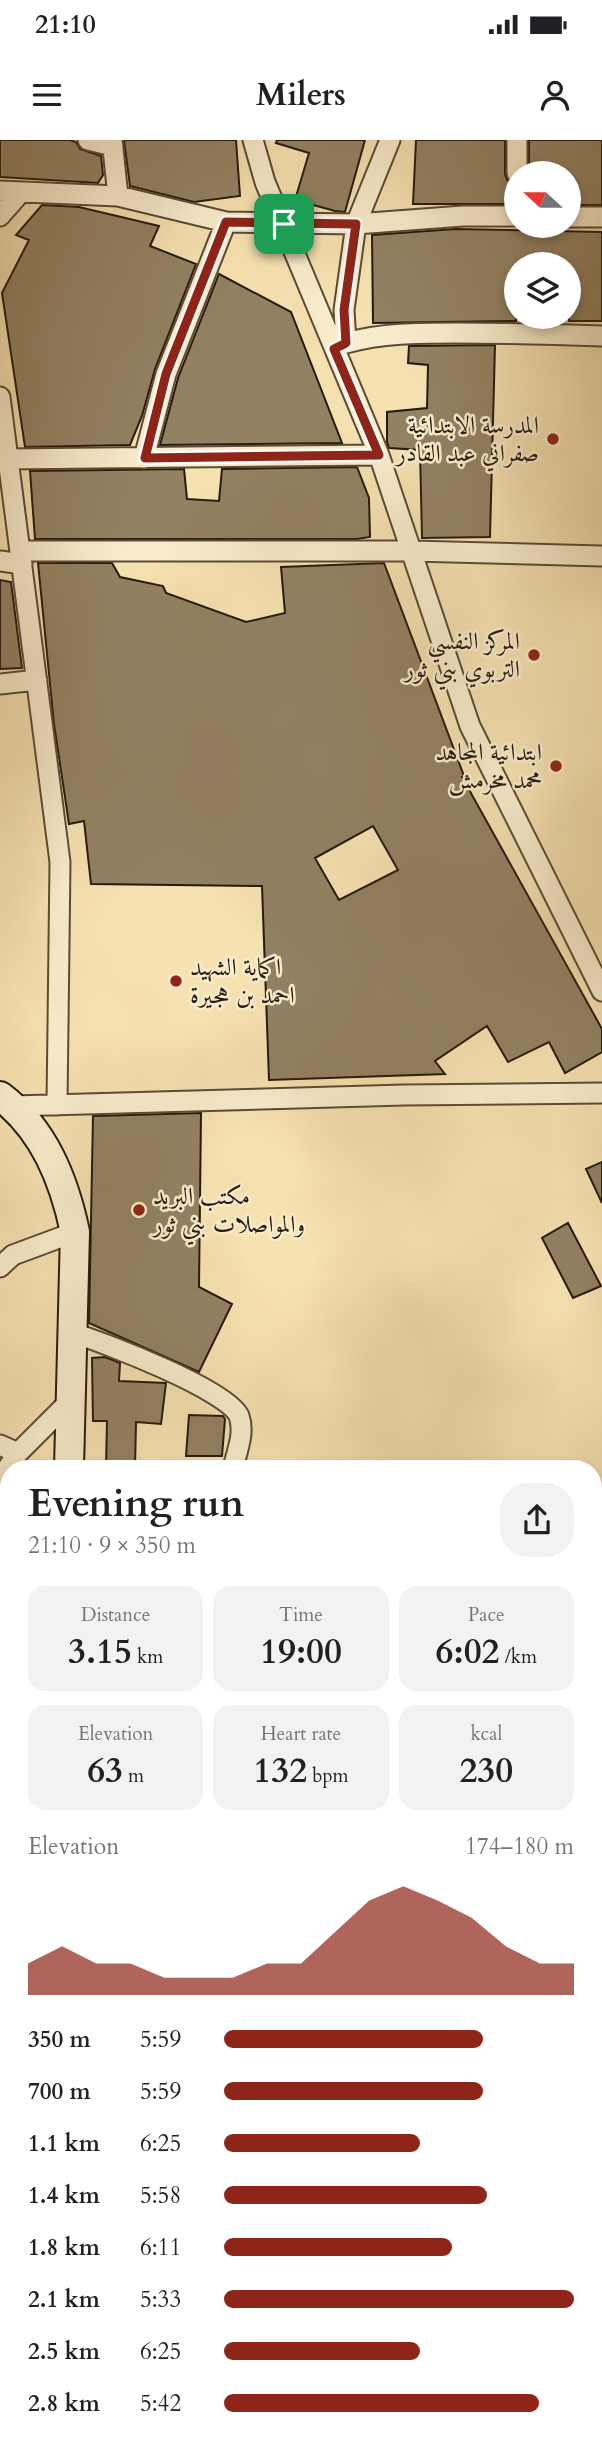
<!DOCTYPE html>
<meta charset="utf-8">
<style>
:root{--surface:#fff;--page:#f2f2f2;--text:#202124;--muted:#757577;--accent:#8f2418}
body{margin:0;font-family:Cardo,Amiri,serif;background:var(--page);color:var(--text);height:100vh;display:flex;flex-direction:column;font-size:26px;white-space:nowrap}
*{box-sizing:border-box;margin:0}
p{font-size:23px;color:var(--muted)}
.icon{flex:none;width:38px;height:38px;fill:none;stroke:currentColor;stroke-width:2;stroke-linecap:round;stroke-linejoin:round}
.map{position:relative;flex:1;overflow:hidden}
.details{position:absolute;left:0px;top:1320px;width:602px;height:989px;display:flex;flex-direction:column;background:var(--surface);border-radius:28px 28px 0 0;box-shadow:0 4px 10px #0003}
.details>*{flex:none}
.needle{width:46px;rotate:291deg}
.buttons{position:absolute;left:504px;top:21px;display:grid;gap:14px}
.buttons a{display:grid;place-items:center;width:77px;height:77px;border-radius:50%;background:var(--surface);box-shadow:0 4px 10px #0003;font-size:35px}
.pin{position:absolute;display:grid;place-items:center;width:60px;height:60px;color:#fff;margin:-30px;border-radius:14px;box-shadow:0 4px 10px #0006}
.round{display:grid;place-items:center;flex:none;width:74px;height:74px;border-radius:28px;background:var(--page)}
.head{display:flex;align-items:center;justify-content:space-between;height:119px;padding:0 28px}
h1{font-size:38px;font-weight:800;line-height:52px}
.metrics{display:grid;grid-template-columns:repeat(3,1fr);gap:10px;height:119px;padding:7px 28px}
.metrics div{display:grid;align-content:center;border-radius:18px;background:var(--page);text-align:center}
.metrics b{font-size:35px;font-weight:800}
.metrics small{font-size:19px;font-weight:400}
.metrics p{font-size:19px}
.chart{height:196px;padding:14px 28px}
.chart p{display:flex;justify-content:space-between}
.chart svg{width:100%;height:126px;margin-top:7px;fill:var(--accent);opacity:.7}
ul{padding:0 28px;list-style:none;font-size:23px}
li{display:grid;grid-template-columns:112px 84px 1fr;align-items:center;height:52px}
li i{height:18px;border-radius:9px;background:var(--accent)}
.status{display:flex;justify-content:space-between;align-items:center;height:49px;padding:0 35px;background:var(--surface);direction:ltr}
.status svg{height:19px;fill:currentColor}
header{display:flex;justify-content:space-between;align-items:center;height:91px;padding:0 28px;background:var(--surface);font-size:32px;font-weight:800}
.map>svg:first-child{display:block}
.green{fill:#d3bf95;stroke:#7c6c51;stroke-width:2}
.building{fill:#928162;stroke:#261a0d;stroke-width:2;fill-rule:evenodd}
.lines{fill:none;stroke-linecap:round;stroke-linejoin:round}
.street-casing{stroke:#5a4c36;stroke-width:23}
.secondary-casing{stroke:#261a0d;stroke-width:32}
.street{stroke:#f9eccc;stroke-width:19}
.secondary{stroke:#f9eccc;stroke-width:28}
.route-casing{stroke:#fff;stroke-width:14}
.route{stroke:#8f2418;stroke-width:9}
.poi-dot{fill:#8f2418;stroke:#f9eccc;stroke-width:2.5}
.labels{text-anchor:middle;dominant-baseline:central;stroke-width:5;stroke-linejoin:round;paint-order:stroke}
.poi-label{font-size:24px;fill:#261a0d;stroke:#f9eccc;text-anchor:end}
</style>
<div class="status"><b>21:10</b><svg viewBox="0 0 49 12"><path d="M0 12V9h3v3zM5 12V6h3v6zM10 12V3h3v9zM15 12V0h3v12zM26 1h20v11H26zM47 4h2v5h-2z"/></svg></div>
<header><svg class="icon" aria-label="menu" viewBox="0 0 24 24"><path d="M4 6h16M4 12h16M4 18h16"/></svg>Milers<svg class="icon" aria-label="person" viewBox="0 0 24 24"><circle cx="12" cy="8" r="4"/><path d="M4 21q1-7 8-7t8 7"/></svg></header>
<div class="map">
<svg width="602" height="2308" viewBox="0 0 602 2308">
<rect width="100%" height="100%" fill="#f6e1b1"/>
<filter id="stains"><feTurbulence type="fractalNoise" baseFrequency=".00286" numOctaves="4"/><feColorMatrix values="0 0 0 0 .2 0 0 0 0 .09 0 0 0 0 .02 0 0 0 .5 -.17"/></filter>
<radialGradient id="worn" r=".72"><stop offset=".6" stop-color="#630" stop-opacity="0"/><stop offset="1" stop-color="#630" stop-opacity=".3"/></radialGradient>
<!-- green -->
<path class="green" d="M602 1808V2308H433L434 2300H593V1810Z"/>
<!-- building -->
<path class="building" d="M0 0H70L76 2 80 9 101 16 103 35 98 43 0 37Z
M124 0H236L240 56 194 62 130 46Z
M277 0H365L345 72 335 71 295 60 309 13 276 3Z
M416 0H505V34L507 40 516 45V64H413Z
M529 0H602V65H569V33H529Z
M42 65 79 67 159 86 150 106 196 124 155 229 142 276 130 305 25 307 2 153 29 100 16 95Z
M455 89 602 92V181H569V124H516V181L373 183 372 95Z
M219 134 291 172 342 303 160 305 178 238Z
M495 205 490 397 422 398 420 310 389 308 387 302V272L427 268 428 225 408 223 409 206Z
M357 327 369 358 370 397 357 399H35L30 331 184 329 187 359 219 361 222 329Z
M38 423H112L120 437 163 446 166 453 246 482 285 473 281 427 384 423 464 636 462 637 602 889V912L565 933 549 902 508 922 487 886 435 921 445 934 269 940 262 746 91 744 84 681 69 684 54 584ZM373 686 398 730 339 760 315 718Z
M0 440 11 442 22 528 0 529Z
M201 973 199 1147 232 1164 199 1232 89 1183 93 976Z
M602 1022V1063L586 1029Z
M568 1083 601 1146 573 1158 542 1098Z
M105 1217 120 1223 119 1241 166 1243 161 1284 136 1282 135 1328H106L107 1281H93L92 1218Z
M189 1275 223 1276 225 1279 222 1316H186Z"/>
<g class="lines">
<!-- street casing -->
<g class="street-casing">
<path id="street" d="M88 0 113 6
M112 0 118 56
M253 0 265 42 379 315 470 586 602 851
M390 0 356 84 344 170 346 203C382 193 418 193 455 193 504 193 553 194 602 196
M517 33V0
M0 51 118 56 226 82 356 84 463 76H516
M0 76 21 52
M569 77H602
M0 257 60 722 57 965
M144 318 166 234 226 82
M8 319 379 315
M20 411H411L602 416
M0 421 22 424
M0 544 37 540
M13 966 404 955 602 953
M0 1127 13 1115 75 1092
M73 1193C103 1202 228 1250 239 1276 245 1293 237 1311 233 1328
M0 1305 18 1313
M0 1339 18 1313 71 1260
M0 1462 9 1466
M6 2090 9 2061
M152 2300 184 2308
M40 2308 44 2300
M269 2308 270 2300
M393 2308 395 2300"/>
</g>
<!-- secondary casing -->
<g class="secondary-casing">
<path id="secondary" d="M0 956C44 989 64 1040 75 1092L69 1328
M593 1773 602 1771
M593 1796 602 1794
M0 1823 9 1821
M0 1857 9 1855"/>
</g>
<!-- street -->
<use href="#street" class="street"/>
<!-- secondary -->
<use href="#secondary" class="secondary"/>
</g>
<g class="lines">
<!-- route casing -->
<g class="route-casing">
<path id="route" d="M226 82 356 84 344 170 346 203 334 209 379 315 145 318 166 234Z"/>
</g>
<!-- route -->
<use href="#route" class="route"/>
</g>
<!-- markers -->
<g class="poi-dot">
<circle cx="553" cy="299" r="7"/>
<circle cx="534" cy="515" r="7"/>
<circle cx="556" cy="626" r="7"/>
<circle cx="176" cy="841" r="7"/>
<circle cx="139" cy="1070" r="7"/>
</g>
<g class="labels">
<!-- poi labels -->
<g class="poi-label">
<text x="539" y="285">المدرسة الابتدائية<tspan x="539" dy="28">صفراني عبد القادر</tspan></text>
<text x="520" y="501">المركز النفسي<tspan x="520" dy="28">التربوي بني ثور</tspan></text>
<text x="542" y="612">ابتدائية المجاهد<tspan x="542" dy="28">محمد مخرمش</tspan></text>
<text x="190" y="827" text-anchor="start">اكماية الشهيد<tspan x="190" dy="28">احمد بن هجيرة</tspan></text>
<text x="153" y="1056" text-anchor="start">مكتب البريد<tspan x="153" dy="28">والمواصلات بني ثور</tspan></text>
</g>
</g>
<rect width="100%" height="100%" filter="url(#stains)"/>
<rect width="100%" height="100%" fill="url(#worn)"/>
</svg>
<div class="buttons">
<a><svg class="needle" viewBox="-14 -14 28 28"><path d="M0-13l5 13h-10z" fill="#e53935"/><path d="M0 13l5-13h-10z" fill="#757577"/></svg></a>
<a><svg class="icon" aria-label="layers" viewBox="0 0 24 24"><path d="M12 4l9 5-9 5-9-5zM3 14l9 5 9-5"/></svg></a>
</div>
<div class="pin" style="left:284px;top:84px;background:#1e9e55"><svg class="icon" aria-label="arrive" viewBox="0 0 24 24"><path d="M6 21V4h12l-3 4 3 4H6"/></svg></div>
<section class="details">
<div class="head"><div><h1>Evening run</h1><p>21:10 · 9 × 350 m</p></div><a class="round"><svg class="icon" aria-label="share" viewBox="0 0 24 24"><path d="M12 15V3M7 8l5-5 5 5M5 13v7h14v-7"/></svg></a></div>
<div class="metrics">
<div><p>Distance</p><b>3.15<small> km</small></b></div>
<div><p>Time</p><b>19:00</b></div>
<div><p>Pace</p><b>6:02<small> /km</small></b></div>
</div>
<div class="metrics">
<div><p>Elevation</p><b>63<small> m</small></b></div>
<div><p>Heart rate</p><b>132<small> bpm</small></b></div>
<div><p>kcal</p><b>230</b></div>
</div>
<div class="chart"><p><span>Elevation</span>174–180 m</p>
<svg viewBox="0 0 160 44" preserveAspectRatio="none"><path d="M0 44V33L10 27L20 33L30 33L40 38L50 38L60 38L70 33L80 33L90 22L100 11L110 6L120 11L130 17L140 27L150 33L160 33V44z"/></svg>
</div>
<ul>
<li><b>350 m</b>5:59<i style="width:74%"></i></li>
<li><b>700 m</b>5:59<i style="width:74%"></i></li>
<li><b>1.1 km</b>6:25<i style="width:56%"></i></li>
<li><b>1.4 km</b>5:58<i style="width:75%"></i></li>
<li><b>1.8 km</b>6:11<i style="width:65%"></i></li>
<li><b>2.1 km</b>5:33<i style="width:100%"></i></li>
<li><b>2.5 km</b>6:25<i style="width:56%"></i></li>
<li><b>2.8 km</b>5:42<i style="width:90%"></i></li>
</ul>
</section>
</div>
